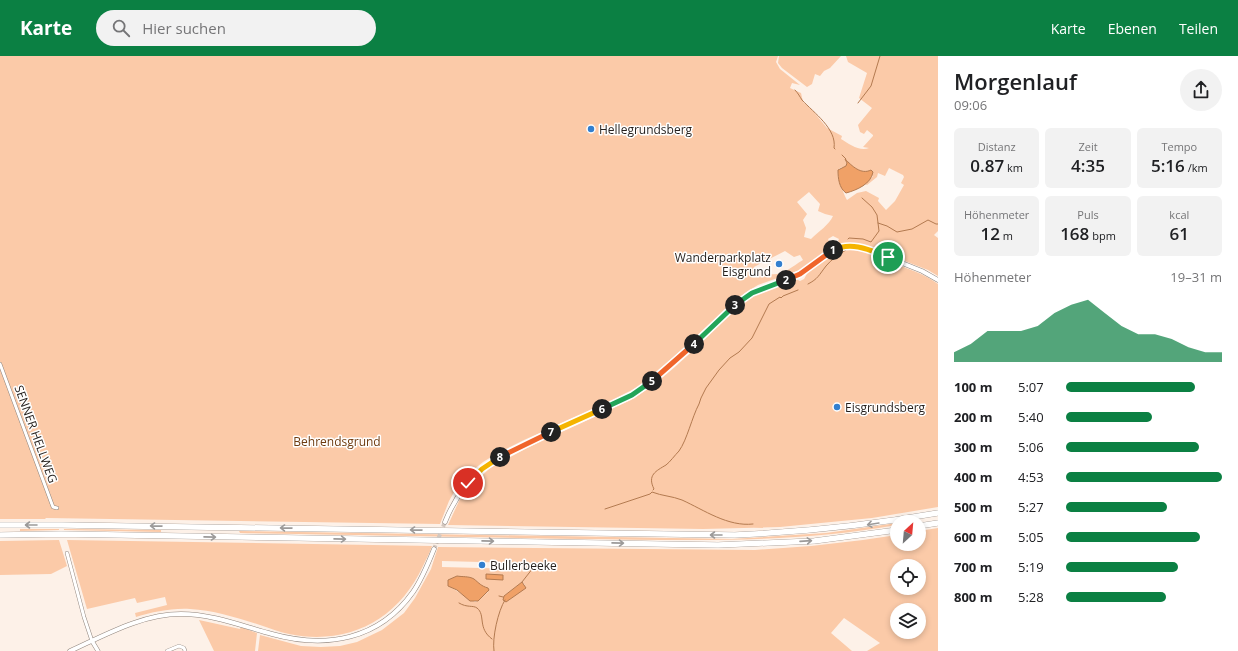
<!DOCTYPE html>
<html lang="de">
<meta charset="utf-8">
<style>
:root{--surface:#fff;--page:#f2f2f2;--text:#202124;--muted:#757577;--accent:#0b8043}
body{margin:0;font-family:"Open Sans",sans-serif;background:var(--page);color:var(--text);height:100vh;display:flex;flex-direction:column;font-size:15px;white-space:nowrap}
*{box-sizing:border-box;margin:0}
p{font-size:13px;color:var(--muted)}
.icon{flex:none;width:22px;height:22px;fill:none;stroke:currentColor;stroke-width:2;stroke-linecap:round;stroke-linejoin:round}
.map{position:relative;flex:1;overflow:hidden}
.sheet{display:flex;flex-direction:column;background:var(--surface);width:300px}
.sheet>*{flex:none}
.needle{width:26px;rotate:26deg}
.controls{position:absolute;left:890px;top:459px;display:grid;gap:8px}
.controls a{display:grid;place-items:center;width:36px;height:36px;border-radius:50%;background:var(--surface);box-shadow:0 2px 6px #0003;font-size:20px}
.pin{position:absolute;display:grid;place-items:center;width:34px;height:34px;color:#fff;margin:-17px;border:2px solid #fff;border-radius:50%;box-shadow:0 1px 4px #0007}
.km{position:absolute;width:20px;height:20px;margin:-10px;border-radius:50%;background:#222;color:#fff;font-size:11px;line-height:20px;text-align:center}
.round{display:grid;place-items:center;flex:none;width:42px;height:42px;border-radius:21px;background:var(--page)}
.summary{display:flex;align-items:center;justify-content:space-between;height:68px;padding:0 16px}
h1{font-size:22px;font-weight:600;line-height:30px}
.figures{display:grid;grid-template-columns:repeat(3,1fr);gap:6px;height:68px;padding:4px 16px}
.figures div{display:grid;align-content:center;border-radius:6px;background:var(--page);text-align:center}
.figures b{font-size:17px;font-weight:600}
.figures small{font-size:11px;font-weight:400}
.figures p{font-size:11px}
.chart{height:112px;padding:8px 16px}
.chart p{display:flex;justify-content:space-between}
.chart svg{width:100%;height:72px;margin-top:4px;fill:var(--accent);opacity:.7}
ul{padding:0 16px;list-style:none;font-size:13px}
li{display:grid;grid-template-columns:64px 48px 1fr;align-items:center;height:30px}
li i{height:10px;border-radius:5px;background:var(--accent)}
header{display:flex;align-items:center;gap:24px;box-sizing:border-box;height:56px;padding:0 20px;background:var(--accent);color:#fff}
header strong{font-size:19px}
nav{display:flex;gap:22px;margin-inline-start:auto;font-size:14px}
.search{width:280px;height:36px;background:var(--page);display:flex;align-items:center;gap:10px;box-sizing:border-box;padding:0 14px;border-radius:22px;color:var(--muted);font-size:15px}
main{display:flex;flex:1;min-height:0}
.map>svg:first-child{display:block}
.green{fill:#fbcaa8;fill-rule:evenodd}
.water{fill:#f0a167;stroke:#b37a50}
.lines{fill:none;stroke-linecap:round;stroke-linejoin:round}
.stream{stroke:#b37a50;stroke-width:1}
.secondary-tunnel{stroke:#d2c7bf;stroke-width:4;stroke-dasharray:4 2;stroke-linecap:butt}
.minor-casing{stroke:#90857d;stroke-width:4}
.tertiary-casing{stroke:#90857d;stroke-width:4.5}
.secondary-casing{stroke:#90857d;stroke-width:5}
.motorway-casing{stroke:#90857d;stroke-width:6}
.minor{stroke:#fff;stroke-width:3}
.tertiary{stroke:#fff;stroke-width:3.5}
.secondary{stroke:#fff;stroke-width:4}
.motorway{stroke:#fff;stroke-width:5.5}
.oneway{stroke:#9c9a99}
.split-1-casing{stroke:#fff;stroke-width:8}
.split-2-casing{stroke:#fff;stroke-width:8}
.split-3-casing{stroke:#fff;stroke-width:8}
.split-4-casing{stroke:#fff;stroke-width:8}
.split-5-casing{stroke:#fff;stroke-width:8}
.split-6-casing{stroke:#fff;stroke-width:8}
.split-7-casing{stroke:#fff;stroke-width:8}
.split-8-casing{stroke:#fff;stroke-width:8}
.split-9-casing{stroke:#fff;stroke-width:8}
.split-1{stroke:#f5b400;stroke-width:5}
.split-2{stroke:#f0652b;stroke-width:5}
.split-3{stroke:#22a559;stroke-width:5}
.split-4{stroke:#22a559;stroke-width:5}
.split-5{stroke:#f0652b;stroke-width:5}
.split-6{stroke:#22a559;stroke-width:5}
.split-7{stroke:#f5b400;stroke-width:5}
.split-8{stroke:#f0652b;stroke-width:5}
.split-9{stroke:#f5b400;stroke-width:5}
.poi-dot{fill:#327fcf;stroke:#fff;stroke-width:1.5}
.labels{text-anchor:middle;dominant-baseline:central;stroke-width:3;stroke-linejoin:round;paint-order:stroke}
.poi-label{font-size:12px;fill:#241f1c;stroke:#fff;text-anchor:start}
.street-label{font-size:12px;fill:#241f1c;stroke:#fff}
.park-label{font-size:12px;fill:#6e3b0f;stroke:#fff}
</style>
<header>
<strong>Karte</strong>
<div class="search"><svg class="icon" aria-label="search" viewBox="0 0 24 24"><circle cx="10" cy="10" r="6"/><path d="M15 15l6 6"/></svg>Hier suchen</div>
<nav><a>Karte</a><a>Ebenen</a><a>Teilen</a></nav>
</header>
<main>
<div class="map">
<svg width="938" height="595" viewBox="0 0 938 595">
<rect width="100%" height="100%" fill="#fdf1e8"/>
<!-- green -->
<path class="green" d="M0 0H778L776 6 780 13 800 29 792 27 790 32 801 37 803 46 813 55 827 72 842 80 841 83C849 88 860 96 869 92L863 91 873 80V79L867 74 864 78 860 76 858 69 872 52 859 42 867 17 848 6 846 0H938V175L934 179 938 182V220L928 214 861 188 855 187 842 189 838 185 839 183 833 180 828 183 832 192 800 214 758 229 745 237 671 303 638 331 602 349 524 384 496 398 483 406 468 418 457 431 449 445 440 468 46 462 45 463H0ZM846 105C850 109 855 113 860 115 865 117 868 116 873 120L865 128 867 129 877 121 878 117 885 120 889 112 903 119 904 121 901 127 904 129 895 145 886 154 878 145 879 142 866 135 857 137 847 144C844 139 834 116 840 112 842 111 844 111 846 111L847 107ZM809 136 820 148 818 155 825 158 833 160C829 169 819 175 811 183L804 181 806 172 803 164 807 158 797 146ZM785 195 794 201 800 199 803 204C788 213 780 223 762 216 758 214 756 215 754 211Z
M779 0H841L830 12 824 15 820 20 815 18 812 28 807 31 782 12 778 7Z
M849 193C865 195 879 201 893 207 909 213 924 218 938 228V451L872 462 780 471 703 473 448 469 459 445 468 433 490 412 527 392 631 344C671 320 708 279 742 246 759 235 778 229 796 223L800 225 804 223 808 216 834 197 839 194Z
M897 467V469C792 488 686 484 580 483 467 481 353 479 240 477L239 475 732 483 826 477Z
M938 472V595H867L880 587 844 562 831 577 852 595H258L260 579 301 590 321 591 340 590 357 586 382 574 404 557 415 542 431 513 438 491 755 494 811 490 863 484 897 479V488H919V475ZM442 505 522 507V513L442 511ZM897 510H919V532H897ZM457 520C468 522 477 530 488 532V536L478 545 475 546 452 532 448 524ZM522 526 525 529 508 544 504 540ZM897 554H919V576H897Z
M20 473H59V474L20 475Z
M64 473 161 474V476L64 474Z
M59 484 67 510 51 518 0 519V485Z
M67 484 432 490C430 497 426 503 423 510 398 564 348 590 289 578 279 576 270 572 260 569 238 562 213 554 190 553 171 552 153 556 136 561L135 557 167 549 165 541 137 547 135 542 87 553Z
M199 564 240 573 241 571 257 577 255 595H214Z"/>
<!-- water -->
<path class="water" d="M845 103C852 110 861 119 871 114L873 116C871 128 857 134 846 137 839 132 838 122 838 114L846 110 847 107Z
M486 518 503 519V524L486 523Z
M457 520C462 521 469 520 474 523 479 527 481 530 488 532L489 534 478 545H470L457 534 448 530V524Z
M522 526 526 532 506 546 503 544 504 540Z"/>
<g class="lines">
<!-- stream -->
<path class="stream" d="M795 34C798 37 800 41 802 44 814 57 837 73 834 92L835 93
M858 47 871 30 880 0
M842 99 846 103
M878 167 887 170 897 176 912 173 928 164 936 168H938
M848 183 849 182 863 183 871 186 879 175 877 159 872 151 862 142
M808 228C818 223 819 219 826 210 831 204 839 198 846 194
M653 434 654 433C647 419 656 415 666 409 670 406 675 399 679 395 687 384 692 361 699 348L701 342 706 332 719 314 730 302 739 296 752 282 769 248 780 241 781 242 783 240 798 234
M605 453 650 438 652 436C662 440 672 440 682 444 704 454 728 471 753 468
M522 526 533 512
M499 540 503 541
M459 547C467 552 473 549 477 552 486 559 477 572 492 583
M494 595C492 582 498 555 505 544"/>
<!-- secondary-tunnel -->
<path class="secondary-tunnel" d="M434 493 445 466"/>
<!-- minor casing -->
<g class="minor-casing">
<path id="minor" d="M0 308 53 451 57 452
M67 497 84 561 92 585
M167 595 179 590 184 592 185 595"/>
</g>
<!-- tertiary casing -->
<g class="tertiary-casing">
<path id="tertiary" d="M92 585 98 595"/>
</g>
<!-- secondary casing -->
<g class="secondary-casing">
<path id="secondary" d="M445 466C466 413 501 399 550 377 575 365 600 354 625 343L639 335 664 315 741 244 762 233 800 218 838 192 850 190 867 193 922 215 938 224
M70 595C105 579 142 558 181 558 212 558 242 570 272 578 326 593 379 584 413 536 422 523 428 508 434 493"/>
</g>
<!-- motorway casing -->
<g class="motorway-casing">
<path id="motorway" d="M0 469H62L735 479C804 476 870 469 938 457
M919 470 938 467
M0 479 61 478 718 489 814 485 897 474"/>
</g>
<!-- minor -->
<use href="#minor" class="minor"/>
<!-- tertiary -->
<use href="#tertiary" class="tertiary"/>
<!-- secondary -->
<use href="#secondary" class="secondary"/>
<!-- motorway -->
<use href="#motorway" class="motorway"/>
</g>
<!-- one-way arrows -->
<defs><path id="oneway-shaft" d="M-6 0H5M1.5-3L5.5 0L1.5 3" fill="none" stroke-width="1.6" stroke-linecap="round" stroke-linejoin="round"/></defs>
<g class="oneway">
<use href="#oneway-shaft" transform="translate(873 468) rotate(171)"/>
<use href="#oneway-shaft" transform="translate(31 469) rotate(180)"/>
<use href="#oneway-shaft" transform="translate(156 470) rotate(-179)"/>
<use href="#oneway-shaft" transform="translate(286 472) rotate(-179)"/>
<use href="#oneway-shaft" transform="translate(416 474) rotate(-179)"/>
<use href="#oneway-shaft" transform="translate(716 479) rotate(180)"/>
<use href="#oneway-shaft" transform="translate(210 481) rotate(1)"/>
<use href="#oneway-shaft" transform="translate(340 483) rotate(1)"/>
<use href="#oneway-shaft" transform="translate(488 485) rotate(1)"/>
<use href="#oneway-shaft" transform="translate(806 485) rotate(-4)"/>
<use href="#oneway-shaft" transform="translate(618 487) rotate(1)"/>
</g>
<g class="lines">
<!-- split-1 casing -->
<g class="split-1-casing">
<path id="split-1" d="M833 194C852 185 870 194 888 201"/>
</g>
<!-- split-2 casing -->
<g class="split-2-casing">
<path id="split-2" d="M786 224 800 218 833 194"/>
</g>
<!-- split-3 casing -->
<g class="split-3-casing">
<path id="split-3" d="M735 249 752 237 786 224"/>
</g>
<!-- split-4 casing -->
<g class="split-4-casing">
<path id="split-4" d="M694 288 735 249"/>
</g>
<!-- split-5 casing -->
<g class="split-5-casing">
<path id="split-5" d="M652 325 694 288"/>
</g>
<!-- split-6 casing -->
<g class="split-6-casing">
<path id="split-6" d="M602 353 632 339 652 325"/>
</g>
<!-- split-7 casing -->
<g class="split-7-casing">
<path id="split-7" d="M551 376 602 353"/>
</g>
<!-- split-8 casing -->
<g class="split-8-casing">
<path id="split-8" d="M500 401 551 376"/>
</g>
<!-- split-9 casing -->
<g class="split-9-casing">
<path id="split-9" d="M468 427 482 413 500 401"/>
</g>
<!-- split-1 -->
<use href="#split-1" class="split-1"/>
<!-- split-2 -->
<use href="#split-2" class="split-2"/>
<!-- split-3 -->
<use href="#split-3" class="split-3"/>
<!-- split-4 -->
<use href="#split-4" class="split-4"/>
<!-- split-5 -->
<use href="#split-5" class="split-5"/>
<!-- split-6 -->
<use href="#split-6" class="split-6"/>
<!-- split-7 -->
<use href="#split-7" class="split-7"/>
<!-- split-8 -->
<use href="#split-8" class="split-8"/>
<!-- split-9 -->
<use href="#split-9" class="split-9"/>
</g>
<!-- markers -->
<g class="poi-dot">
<circle cx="591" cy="73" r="4"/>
<circle cx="779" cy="208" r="4"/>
<circle cx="837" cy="351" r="4"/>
<circle cx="482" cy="509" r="4"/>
</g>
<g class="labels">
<!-- poi labels -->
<g class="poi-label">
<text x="599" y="73">Hellegrundsberg</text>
<text x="771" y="201" text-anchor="end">Wanderparkplatz<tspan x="771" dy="14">Eisgrund</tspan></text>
<text x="845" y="351">Eisgrundsberg</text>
<text x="490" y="509">Bullerbeeke</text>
</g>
<!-- street labels -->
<g class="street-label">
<text transform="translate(36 378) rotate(70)">SENNER HELLWEG</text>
</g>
<!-- park labels -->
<g class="park-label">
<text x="337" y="385">Behrendsgrund</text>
</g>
</g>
</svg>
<div class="controls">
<a><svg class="needle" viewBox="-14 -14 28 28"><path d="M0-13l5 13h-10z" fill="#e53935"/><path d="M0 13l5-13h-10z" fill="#757577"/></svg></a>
<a><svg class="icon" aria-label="locate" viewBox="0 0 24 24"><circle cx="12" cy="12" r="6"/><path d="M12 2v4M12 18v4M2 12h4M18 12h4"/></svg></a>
<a><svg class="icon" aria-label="layers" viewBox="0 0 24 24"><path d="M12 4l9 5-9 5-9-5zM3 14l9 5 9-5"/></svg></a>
</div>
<div class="pin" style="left:888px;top:201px;background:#1e9e55"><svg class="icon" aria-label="arrive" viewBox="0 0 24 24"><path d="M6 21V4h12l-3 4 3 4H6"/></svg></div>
<div class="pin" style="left:468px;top:427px;background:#d93025"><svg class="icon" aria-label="check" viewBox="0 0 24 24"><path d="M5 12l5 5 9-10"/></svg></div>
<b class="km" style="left:833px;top:194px">1</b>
<b class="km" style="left:786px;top:224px">2</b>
<b class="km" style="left:735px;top:249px">3</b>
<b class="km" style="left:694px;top:288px">4</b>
<b class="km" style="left:652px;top:325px">5</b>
<b class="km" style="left:602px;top:353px">6</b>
<b class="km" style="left:551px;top:376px">7</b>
<b class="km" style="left:500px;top:401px">8</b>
</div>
<section class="sheet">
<div class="summary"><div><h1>Morgenlauf</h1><p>09:06</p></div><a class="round"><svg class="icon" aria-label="share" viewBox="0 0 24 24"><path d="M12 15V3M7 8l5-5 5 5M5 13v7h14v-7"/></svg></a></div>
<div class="figures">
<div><p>Distanz</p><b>0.87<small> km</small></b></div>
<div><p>Zeit</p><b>4:35</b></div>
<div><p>Tempo</p><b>5:16<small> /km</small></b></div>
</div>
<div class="figures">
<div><p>Höhenmeter</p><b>12<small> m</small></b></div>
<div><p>Puls</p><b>168<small> bpm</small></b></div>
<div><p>kcal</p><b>61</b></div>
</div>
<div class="chart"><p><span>Höhenmeter</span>19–31 m</p>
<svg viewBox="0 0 160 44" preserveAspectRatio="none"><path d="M0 44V38L10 33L20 25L30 25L40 25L50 22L60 14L70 9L80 6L90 14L100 22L110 27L120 27L130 30L140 35L150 38L160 38V44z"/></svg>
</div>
<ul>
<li><b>100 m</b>5:07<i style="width:83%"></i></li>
<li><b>200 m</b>5:40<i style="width:55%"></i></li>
<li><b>300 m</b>5:06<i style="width:85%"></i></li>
<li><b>400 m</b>4:53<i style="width:100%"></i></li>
<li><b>500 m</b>5:27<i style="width:65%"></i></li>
<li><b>600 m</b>5:05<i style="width:86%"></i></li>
<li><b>700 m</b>5:19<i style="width:72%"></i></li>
<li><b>800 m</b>5:28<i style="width:64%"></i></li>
</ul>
</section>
</main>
